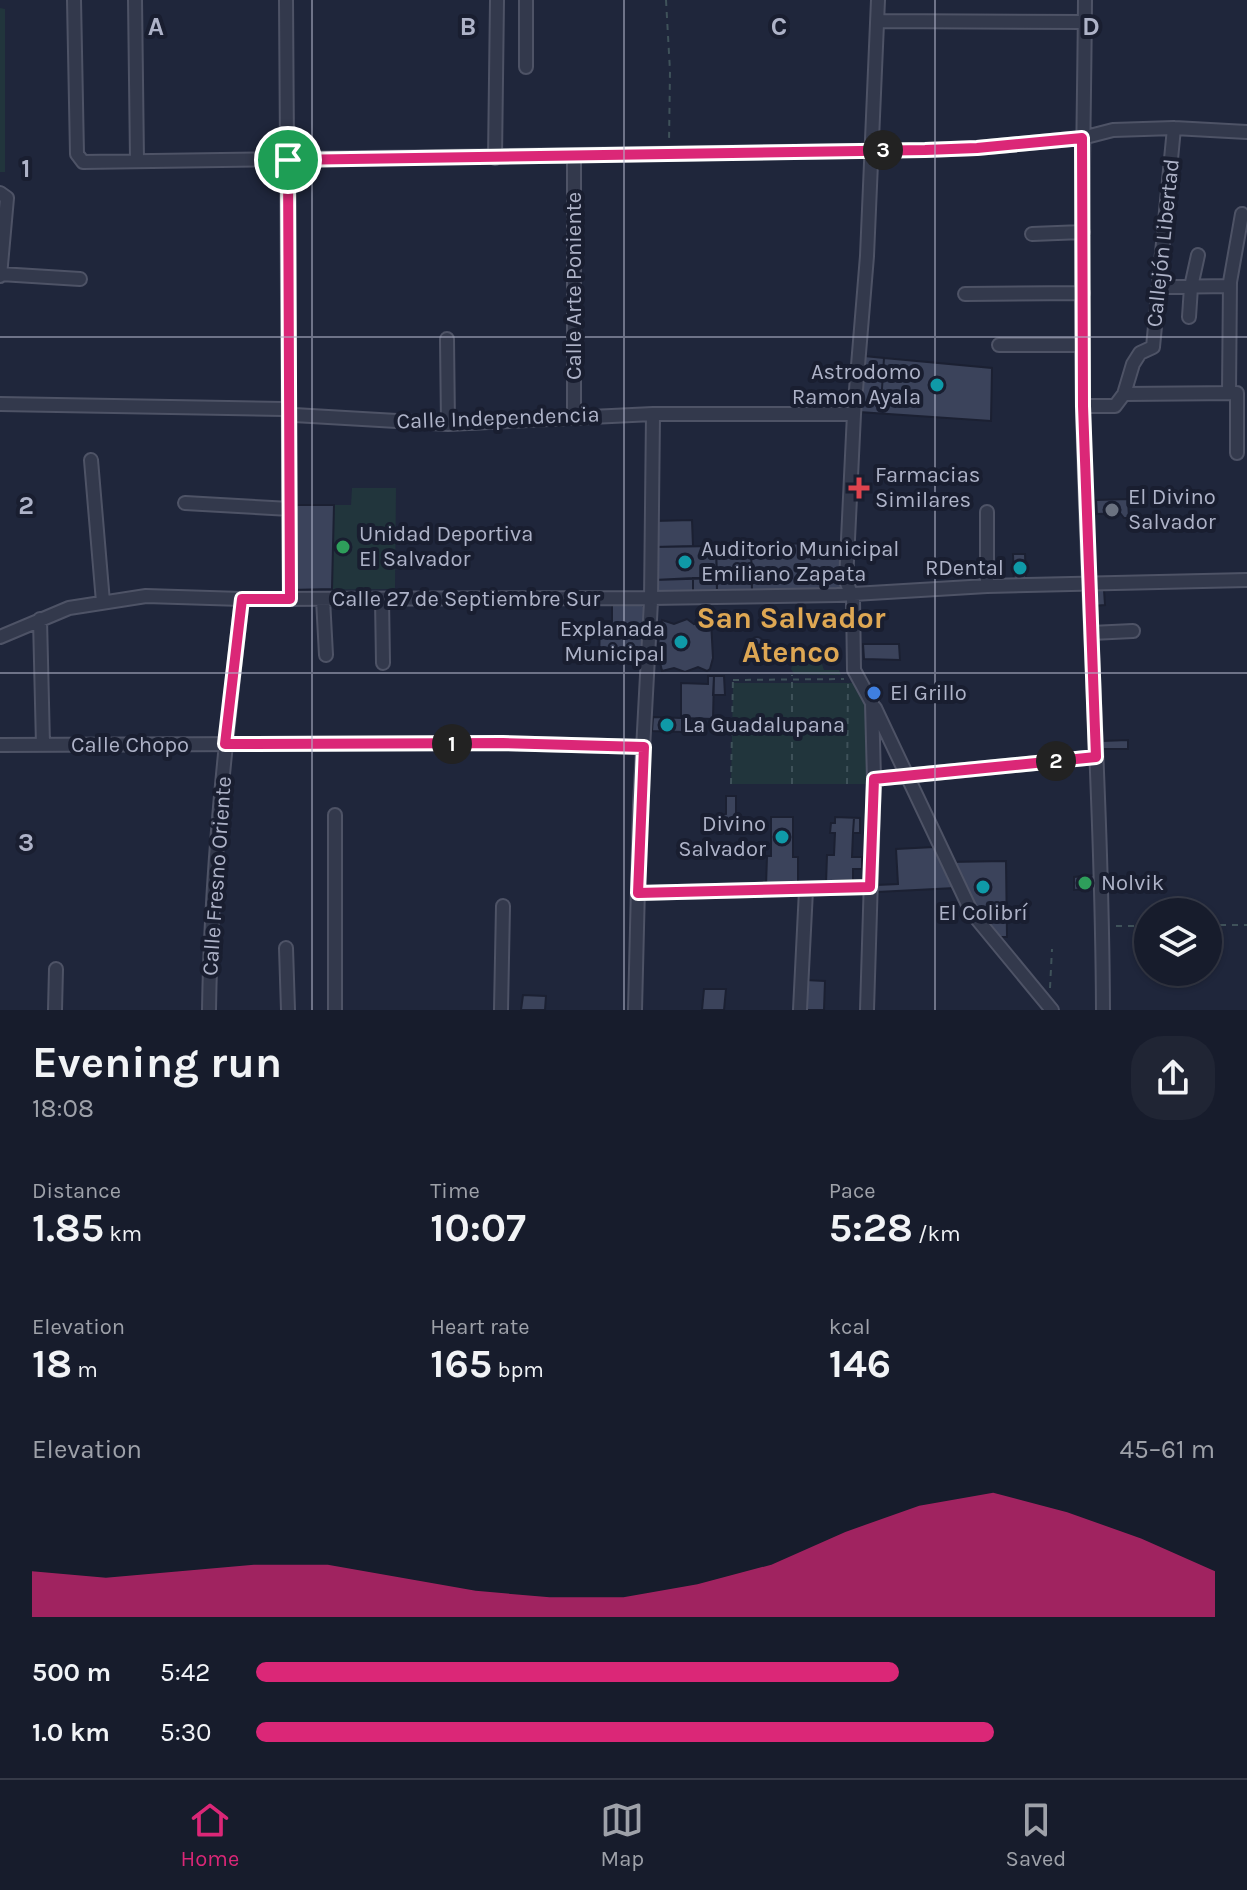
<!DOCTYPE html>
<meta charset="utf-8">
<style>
:root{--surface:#171c2c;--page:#202534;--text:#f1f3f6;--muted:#9ea1a9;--line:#363a48;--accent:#db2777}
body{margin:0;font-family:Karla,sans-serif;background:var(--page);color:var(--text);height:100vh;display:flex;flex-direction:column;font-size:30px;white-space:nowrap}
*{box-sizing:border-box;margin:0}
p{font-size:26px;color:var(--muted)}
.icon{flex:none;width:44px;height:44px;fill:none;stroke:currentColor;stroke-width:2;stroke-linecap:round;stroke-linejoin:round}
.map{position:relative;height:1010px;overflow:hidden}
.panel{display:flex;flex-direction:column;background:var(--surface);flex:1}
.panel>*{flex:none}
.buttons{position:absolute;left:1134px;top:898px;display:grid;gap:16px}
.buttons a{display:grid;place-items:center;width:88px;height:88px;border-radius:50%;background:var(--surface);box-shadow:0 2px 6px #0004,0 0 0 2px var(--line);font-size:40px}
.pin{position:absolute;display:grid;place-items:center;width:68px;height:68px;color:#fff;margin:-34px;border:4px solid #fff;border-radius:50%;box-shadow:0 2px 8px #0007}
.km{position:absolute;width:40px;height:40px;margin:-20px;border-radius:50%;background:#222;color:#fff;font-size:22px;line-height:40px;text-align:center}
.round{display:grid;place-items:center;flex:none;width:84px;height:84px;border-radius:32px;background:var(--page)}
.head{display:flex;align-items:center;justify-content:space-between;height:136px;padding:0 32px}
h1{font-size:44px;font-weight:700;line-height:60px}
.figures{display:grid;grid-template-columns:repeat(3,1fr);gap:12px;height:136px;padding:8px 32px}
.figures div{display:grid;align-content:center}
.figures b{font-size:40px;font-weight:700}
.figures small{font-size:22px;font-weight:400}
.figures p{font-size:22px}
.chart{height:224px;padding:16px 32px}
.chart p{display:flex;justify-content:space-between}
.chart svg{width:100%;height:144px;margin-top:8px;fill:var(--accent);opacity:.7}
ul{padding:0 32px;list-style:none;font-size:26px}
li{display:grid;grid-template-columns:128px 96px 1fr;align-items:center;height:60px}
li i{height:20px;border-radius:10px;background:var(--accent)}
.dock{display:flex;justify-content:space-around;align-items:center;height:112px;border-top:2px solid var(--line);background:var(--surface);font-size:22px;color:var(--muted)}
.dock a{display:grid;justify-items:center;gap:4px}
.dock .on{color:var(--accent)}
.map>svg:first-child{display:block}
.green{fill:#21353c}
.building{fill:#3b435b;stroke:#1b2032;stroke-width:2}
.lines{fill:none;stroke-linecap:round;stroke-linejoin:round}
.minor-casing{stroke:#4e5366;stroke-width:16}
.path{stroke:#3f525a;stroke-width:2;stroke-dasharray:6 6;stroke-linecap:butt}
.minor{stroke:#33394c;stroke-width:12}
.route-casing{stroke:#fff;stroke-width:16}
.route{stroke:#db2777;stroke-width:10}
.grid{fill:none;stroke:#aeb3c8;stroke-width:2;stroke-opacity:0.55}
.culture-dot{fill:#0f9aa8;stroke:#191e30;stroke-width:3}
.health-dot{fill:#e0444e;stroke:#191e30;stroke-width:3}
.worship-dot{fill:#6b7280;stroke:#191e30;stroke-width:3}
.leisure-dot{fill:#2e9e5b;stroke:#191e30;stroke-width:3}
.shop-dot{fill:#3f7fe0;stroke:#191e30;stroke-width:3}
.labels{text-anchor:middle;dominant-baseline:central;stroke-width:8;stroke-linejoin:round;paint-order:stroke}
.street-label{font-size:22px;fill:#aeb3c8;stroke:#191e30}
.poi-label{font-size:22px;fill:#aeb3c8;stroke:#191e30;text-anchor:start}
.district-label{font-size:30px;font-weight:bold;fill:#dea753;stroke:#191e30}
.grid-label{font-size:26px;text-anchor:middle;font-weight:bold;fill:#aeb3c8;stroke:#191e30;stroke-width:8;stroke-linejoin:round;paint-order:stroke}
</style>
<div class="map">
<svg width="1247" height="1010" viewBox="0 0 1247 1010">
<rect width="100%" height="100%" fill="#1f263b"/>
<!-- green -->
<path class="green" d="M0 8 5 9V172H0Z
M352 488H396L395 589 290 590V505H351Z
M807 657 820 658 824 670H839L841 675 794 674 791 669 793 662Z
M733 683H857L869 704V784H731Z"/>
<!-- building -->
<path class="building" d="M864 356 884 358 881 404 861 402Z
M884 358 992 368 991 421 859 412 861 402 881 404Z
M1128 499 1129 518H1124L1120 513 1097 514 1096 500Z
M290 505H334L332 589 290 590Z
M692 520 693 546 654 547V521Z
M841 542 842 589 752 591 751 545Z
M751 545 752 591 717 592 716 546Z
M716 546 717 578 655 580 654 547Z
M1013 554H1025L1026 582 1014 583Z
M693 578V592L655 593V580Z
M693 578H717V592H693Z
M1093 590H1104L1105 605 1093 606Z
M612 602 642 604 644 607 643 661 599 660 600 621H612Z
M687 619 694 624 707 619 711 621 713 658 710 669 707 671 698 667 685 672 674 668 662 671 657 650 662 620 674 624Z
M751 643a6 6 0 1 1 12 0a6 6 0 1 1-12 0Z
M863 644H899L900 660 864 659Z
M708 676H714L713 719 681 718V683L708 684Z
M714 676H724L725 695H713Z
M653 717 682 718V732L652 731Z
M1128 740V749H1101V741Z
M726 796H736V815H741V822L730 825 722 822V815L726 814Z
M771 817H793V857H798V886H766L767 856H771Z
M835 817 860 818V833H853L852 857H862V869H853V883L826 884 827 855H834L835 833H830L831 823H835Z
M854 818H860V833H853Z
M934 847 955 888 877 892 876 885 898 884 896 849Z
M1006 861 1007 937H992L948 862Z
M1096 875 1097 888 1074 890V877Z
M805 980 825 981 824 1010H804Z
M704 989H726L724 1010H702Z
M523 995 546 996 545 1010H521Z"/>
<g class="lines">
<!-- minor casing -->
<g class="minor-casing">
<path id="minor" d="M74 0 77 154 83 162 925 150 977 148 1082 138 1113 130 1174 128 1247 132
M135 0 137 160
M286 0 290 599
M1085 0C1084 137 1080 274 1083 411 1088 611 1102 810 1103 1010
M877 21 1084 22
M526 67V0
M495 158 497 0
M0 193 7 198 0 276
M1032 234 1083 232
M0 274 80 279
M1159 287 1230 286
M965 294 1083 293
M1189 317 1191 287 1198 255
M447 339 448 424
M999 345H1082
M1229 392 1230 282 1242 214
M1124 394 1133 364 1140 353 1153 347 1174 128
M0 404 283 409 294 415 448 424 653 414H854
M1083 406H1115L1124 394 1237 393V453
M574 416V157
M91 460 103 602
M185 503 290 509
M987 586V512
M323 599 326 655
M382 599 383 663
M40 619 43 745
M1091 633 1133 631
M0 637 69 608 146 596 242 599 651 598 837 595 987 586 1247 580
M875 708 972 913 1052 1010
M0 745 503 743 644 747
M874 779 1096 757
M335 815V1010
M638 893 870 887
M286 948 288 1010
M55 1010 56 969
M209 1010C211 872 226 736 242 599
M501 1010 503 906
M635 1010 640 805 651 601 653 414
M800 1010 806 890
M867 1010 874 779 872 703 854 670 853 598 846 581 854 414 867 256 878 0"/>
</g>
<!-- path -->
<path class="path" d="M666 0 670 71 669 143
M733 680 844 679
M731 784 733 676
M792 784V675
M847 784 848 684
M1208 925H1247
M1116 926H1148
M1050 988 1052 949"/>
<!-- minor -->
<use href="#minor" class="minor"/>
</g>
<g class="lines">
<!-- route casing -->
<g class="route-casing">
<path id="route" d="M1082 138 1083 406 1096 757 874 779 870 887 638 893 644 747 503 743 225 744 242 599H290L288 160 925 150 977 148Z"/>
</g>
<!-- route -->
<use href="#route" class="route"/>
</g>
<!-- grid -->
<path class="grid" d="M312 0V1010M624 0V1010M935 0V1010M0 337H1247M0 673H1247"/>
<!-- markers -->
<g class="culture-dot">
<circle cx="937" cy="385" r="8"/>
<circle cx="685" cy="562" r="8"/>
<circle cx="1020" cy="568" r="8"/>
<circle cx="681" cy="642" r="8"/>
<circle cx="667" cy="725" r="8"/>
<circle cx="782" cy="837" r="8"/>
<circle cx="983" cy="887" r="8"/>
</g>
<path class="health-dot" d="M855 476h8v8h8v8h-8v8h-8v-8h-8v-8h8z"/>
<circle class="worship-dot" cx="1112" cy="510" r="8"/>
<g class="leisure-dot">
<circle cx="343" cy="547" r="8"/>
<circle cx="1085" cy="883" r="8"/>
</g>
<circle class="shop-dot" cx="874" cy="693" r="8"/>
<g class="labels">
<!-- street labels -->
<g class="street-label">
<text transform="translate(1163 243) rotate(-84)">Callejón Libertad</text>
<text transform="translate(574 286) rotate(-90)">Calle Arte Poniente</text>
<text transform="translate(498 418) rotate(-2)">Calle Independencia</text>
<text x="466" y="599">Calle 27 de Septiembre Sur</text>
<text x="130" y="745">Calle Chopo</text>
<text transform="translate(217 876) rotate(-86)">Calle Fresno Oriente</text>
</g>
<!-- poi labels -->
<g class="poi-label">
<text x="921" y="372" text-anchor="end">Astrodomo<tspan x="921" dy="25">Ramon Ayala</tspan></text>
<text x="875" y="475">Farmacias<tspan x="875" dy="25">Similares</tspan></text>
<text x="1128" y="497">El Divino<tspan x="1128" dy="25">Salvador</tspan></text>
<text x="359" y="534">Unidad Deportiva<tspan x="359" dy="25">El Salvador</tspan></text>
<text x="701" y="549">Auditorio Municipal<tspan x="701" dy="25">Emiliano Zapata</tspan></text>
<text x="1004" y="568" text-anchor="end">RDental</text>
<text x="665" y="629" text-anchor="end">Explanada<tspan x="665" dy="25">Municipal</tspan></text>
<text x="890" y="693">El Grillo</text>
<text x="683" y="725">La Guadalupana</text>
<text x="766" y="824" text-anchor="end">Divino<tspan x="766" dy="25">Salvador</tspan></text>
<text x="1101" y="883">Nolvik</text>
<text x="983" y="913" text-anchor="middle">El Colibrí</text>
</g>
<!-- district labels -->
<g class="district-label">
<text x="791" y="618">San Salvador<tspan x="791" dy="34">Atenco</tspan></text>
</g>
</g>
<g class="grid-label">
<text x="156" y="35">A</text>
<text x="468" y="35">B</text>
<text x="779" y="35">C</text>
<text x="1091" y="35">D</text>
<text x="26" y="177">1</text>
<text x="26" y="514">2</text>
<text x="26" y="851">3</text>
</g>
</svg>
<div class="buttons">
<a><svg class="icon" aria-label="layers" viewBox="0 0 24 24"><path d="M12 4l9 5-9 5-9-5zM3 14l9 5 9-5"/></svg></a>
</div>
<div class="pin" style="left:288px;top:160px;background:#1e9e55"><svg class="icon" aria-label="arrive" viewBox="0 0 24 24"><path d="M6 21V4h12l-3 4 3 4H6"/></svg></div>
<b class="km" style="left:452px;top:744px">1</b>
<b class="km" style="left:1056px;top:761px">2</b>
<b class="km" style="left:883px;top:150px">3</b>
</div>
<section class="panel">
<div class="head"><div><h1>Evening run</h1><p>18:08</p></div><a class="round"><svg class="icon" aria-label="share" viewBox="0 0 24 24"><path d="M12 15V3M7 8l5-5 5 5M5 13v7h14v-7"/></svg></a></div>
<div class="figures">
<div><p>Distance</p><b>1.85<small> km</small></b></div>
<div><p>Time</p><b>10:07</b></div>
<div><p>Pace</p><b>5:28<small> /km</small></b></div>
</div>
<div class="figures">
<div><p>Elevation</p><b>18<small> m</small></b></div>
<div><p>Heart rate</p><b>165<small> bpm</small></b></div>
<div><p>kcal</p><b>146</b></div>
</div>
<div class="chart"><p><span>Elevation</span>45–61 m</p>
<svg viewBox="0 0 160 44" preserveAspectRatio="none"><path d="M0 44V30L10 32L20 30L30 28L40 28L50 32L60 36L70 38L80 38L90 34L100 28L110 18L120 10L130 6L140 12L150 20L160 30V44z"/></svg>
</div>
<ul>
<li><b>500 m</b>5:42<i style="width:67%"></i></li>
<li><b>1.0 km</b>5:30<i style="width:77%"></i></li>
</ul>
</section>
<nav class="dock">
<a class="on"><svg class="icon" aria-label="home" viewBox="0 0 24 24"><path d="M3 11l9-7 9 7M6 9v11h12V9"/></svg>Home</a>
<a><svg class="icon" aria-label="map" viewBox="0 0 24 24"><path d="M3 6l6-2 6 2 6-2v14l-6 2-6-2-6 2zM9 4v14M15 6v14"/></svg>Map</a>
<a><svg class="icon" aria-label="saved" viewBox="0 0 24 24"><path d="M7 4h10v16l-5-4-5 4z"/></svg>Saved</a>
</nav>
